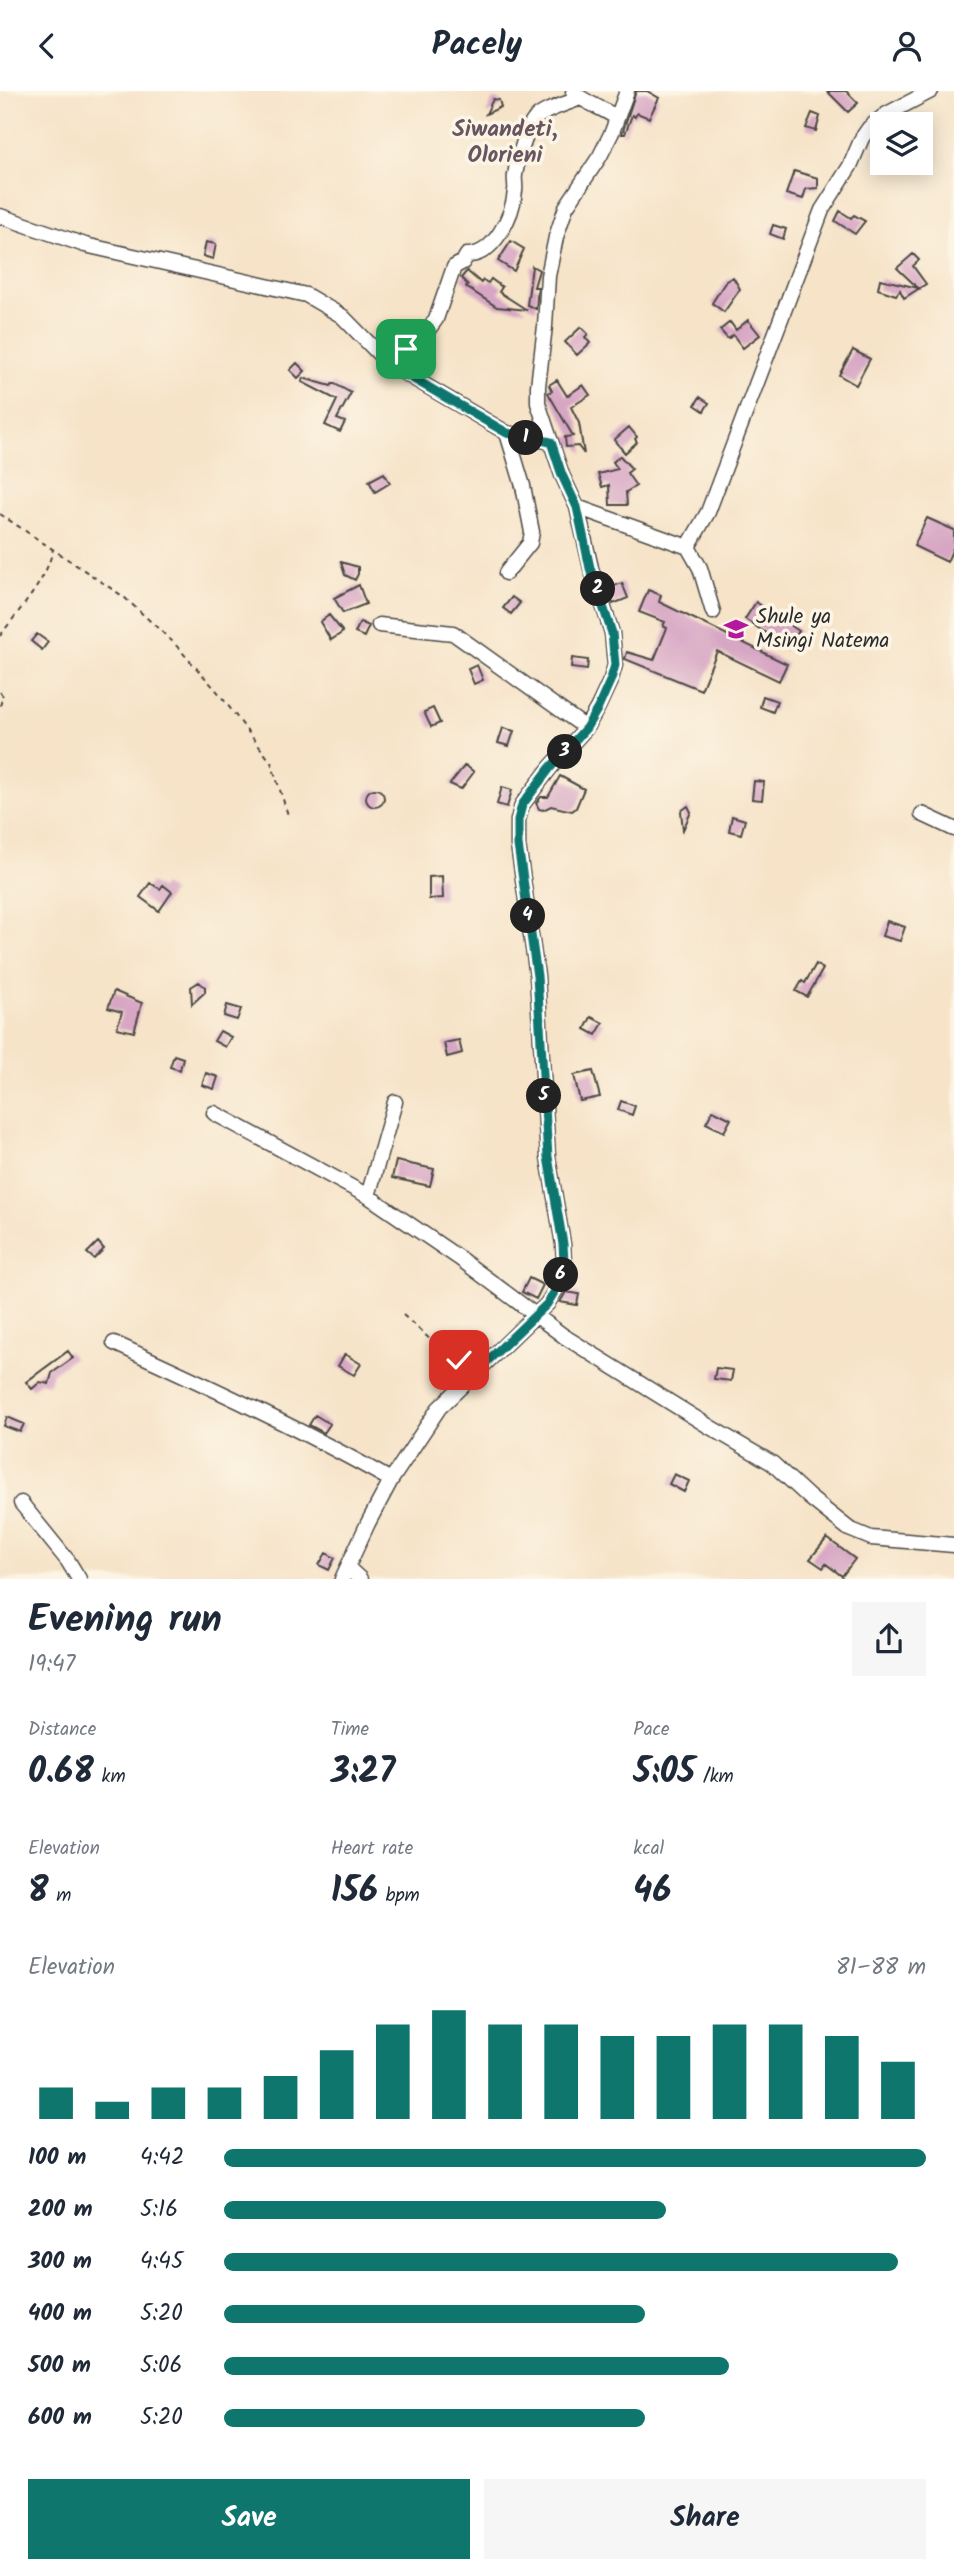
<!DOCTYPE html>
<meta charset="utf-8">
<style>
:root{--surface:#fff;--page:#f6f6f7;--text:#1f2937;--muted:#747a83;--accent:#0f766e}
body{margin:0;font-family:Kalam,sans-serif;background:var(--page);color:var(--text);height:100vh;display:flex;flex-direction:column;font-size:26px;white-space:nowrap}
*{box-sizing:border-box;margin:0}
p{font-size:23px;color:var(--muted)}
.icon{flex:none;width:38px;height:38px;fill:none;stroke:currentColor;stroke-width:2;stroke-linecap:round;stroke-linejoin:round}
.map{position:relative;height:1488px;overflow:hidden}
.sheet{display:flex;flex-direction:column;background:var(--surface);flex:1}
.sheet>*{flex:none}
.tools{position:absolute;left:870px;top:21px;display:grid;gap:14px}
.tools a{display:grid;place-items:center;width:63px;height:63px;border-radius:0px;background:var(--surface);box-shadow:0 4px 18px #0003;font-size:35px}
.pin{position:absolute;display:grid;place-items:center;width:60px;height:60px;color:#fff;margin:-30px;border-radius:14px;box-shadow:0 4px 10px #0006}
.km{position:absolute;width:35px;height:35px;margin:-18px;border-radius:50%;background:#222;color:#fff;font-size:19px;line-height:35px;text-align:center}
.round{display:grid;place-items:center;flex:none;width:74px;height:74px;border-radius:0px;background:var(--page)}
.head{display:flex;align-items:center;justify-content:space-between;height:119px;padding:0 28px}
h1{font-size:38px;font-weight:800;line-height:52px}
.metrics{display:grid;grid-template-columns:repeat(3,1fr);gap:10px;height:119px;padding:7px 28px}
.metrics div{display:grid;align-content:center}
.metrics b{font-size:35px;font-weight:800}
.metrics small{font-size:19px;font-weight:400}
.metrics p{font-size:19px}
.chart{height:196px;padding:14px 28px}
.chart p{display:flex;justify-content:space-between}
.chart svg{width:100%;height:126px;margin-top:7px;stroke:var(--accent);stroke-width:6}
.action{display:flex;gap:14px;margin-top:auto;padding:14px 28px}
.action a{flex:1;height:80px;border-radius:0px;background:var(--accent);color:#fff;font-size:28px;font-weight:800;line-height:80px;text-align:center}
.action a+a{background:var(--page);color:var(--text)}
ul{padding:0 28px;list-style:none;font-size:23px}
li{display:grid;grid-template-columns:112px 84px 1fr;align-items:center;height:52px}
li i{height:18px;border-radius:9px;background:var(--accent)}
header{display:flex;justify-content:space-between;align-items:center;height:91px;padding:0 28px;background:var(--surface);font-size:32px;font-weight:800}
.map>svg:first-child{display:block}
.building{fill:#d7a6c4}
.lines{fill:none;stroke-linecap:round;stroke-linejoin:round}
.street-casing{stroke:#494743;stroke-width:17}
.path{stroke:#494743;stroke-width:2;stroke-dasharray:5 5;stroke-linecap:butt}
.street{stroke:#fff;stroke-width:14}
.route-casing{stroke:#fff;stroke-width:14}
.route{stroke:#0f766e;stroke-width:9}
.labels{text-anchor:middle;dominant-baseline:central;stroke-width:7;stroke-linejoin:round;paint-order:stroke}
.poi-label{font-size:21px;fill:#2b2b2b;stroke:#fcf5e5;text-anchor:start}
.neighbourhood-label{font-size:23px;font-weight:bold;fill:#675661;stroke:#fcf5e5}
</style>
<header><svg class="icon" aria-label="back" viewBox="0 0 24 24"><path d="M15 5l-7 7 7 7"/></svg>Pacely<svg class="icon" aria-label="person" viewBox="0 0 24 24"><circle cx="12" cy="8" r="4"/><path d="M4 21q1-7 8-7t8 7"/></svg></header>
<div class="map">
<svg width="954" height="1488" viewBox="0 0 954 1488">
<rect width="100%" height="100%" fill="#fcf5e5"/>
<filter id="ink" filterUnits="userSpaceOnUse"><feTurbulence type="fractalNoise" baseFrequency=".0143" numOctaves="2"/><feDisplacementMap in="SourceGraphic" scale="14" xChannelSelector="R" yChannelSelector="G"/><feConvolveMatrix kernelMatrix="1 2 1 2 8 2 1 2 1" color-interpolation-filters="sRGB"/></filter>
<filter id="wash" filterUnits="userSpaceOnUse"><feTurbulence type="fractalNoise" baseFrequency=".00686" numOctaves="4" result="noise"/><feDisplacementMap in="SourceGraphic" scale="28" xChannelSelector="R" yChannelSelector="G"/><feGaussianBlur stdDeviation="1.57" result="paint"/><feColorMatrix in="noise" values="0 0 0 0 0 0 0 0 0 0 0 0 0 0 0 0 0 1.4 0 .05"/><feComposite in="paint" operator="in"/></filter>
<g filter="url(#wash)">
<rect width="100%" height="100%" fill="#f6e3c8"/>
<g id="blocks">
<!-- building -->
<path class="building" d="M636 0H647L659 7 649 27 637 22 635 26 632 24 625 43H622Z
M827 0H846L858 12 848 21Z
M493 8 499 9 501 16 486 23Z
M812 22 820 25 816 40 806 37Z
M794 80 818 87V97L806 98 803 108 786 103Z
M840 120 851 127 854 124 865 130 855 143 835 130Z
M773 134 786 138 783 148 770 143Z
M511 150 524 158 514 180 498 170Z
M206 151 216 153 213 168 203 165Z
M913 163 919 169 913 175 926 193 904 207 900 199 896 204 878 198 880 188 918 197 897 177Z
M532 175 539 179 534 196H538L536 218 527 214Z
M467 180 481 192 483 189 488 192 491 188 502 196 499 201 527 219 497 216 466 196 468 194 461 187Z
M733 186 740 198 724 221 712 212 726 190Z
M748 229 760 244 743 257 733 244 728 248 720 239 730 231 736 239Z
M581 236 588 243 585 246 590 252 577 264 565 251Z
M853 259 870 268 856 294 839 284Z
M297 272 305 280 298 287 290 279Z
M303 287 331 295 333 292 351 302 337 328 345 331 340 341 325 334 337 309 302 291Z
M557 289 567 305 583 294 590 304 571 316 579 332 584 363 578 355 566 356 565 346 573 345 548 302 552 300 549 294Z
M700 306 709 312 704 320 695 314Z
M629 336 637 346 635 348 637 351 625 362 614 349Z
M620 365 632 378 627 382 636 395 626 401 627 414H610L609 394 602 396 598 383 618 378 613 371Z
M384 382 390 392 375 401 369 390Z
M927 427 954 439V455L947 471 914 455Z
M341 471 358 476V483L355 489 345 484Z
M622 492 628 507 613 513 608 497Z
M359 494 366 513 343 522 334 507Z
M648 499 661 504 659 511 787 573 779 590 717 560 701 599 625 568 627 561 654 569 667 537 663 535 665 531 639 521Z
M512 506 520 512 511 523 503 517Z
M756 511 799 540 788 557 745 528Z
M329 524 343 541 331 549 320 531Z
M360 531 369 535 364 546 355 542Z
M37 543 48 551 42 559 31 550Z
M572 567 588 569 587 579 571 577Z
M477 574 483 589 474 593 468 578Z
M763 605 777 610 773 621 760 616Z
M433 617 440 632 431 636 424 621Z
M503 637 514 640 509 655 498 652Z
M465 674 474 681 461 698 450 693Z
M560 685 584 698 576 717 572 720 551 715 543 719 539 718 536 712 541 706H548Z
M754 690 764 691 762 709 752 708Z
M502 696 512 699 507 716 497 713Z
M366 707a9 9 0 1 1 18 0a9 9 0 1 1-18 0Z
M688 715 691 721 683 739 681 720Z
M732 725 745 729 741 743 729 740Z
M442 785 443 807 429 808V786Z
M150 792 160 798 163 794 172 801 159 820 140 806Z
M887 830 905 836 900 850 882 845Z
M816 873 823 878 807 906 796 900 802 890 805 892Z
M199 891 205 896V901L192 913 191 896Z
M114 900 142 912 134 941 117 937 122 921 108 917Z
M227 914 241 918 237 929 224 925Z
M591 926 603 932 596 944 585 938Z
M220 940 231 946 225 956 214 950Z
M459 949 462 962 447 966 444 952Z
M174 964 183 967 180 979 170 976Z
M593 980 600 1006 580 1010 574 984Z
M206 982 218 986 214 998 202 994Z
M621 1010 635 1015 632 1024 618 1019Z
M713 1019 731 1028 724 1041 706 1032Z
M396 1070 434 1078 430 1095 392 1087Z
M98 1151 104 1158 94 1168 87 1162Z
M529 1187 543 1194 536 1208 522 1201Z
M566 1201 579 1203 577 1214 560 1211Z
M68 1260 73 1267 52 1282 49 1293 40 1291 32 1298 26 1291Z
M345 1263 361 1273 354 1284 338 1275Z
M716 1277 733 1279 731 1290 714 1288Z
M315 1324 330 1333 324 1342 309 1334Z
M7 1326 24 1333 20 1341 4 1335Z
M674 1383 689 1390 684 1401 669 1393Z
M827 1447 855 1468 842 1485 826 1473 823 1477 810 1468Z
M326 1462 335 1467 329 1479 319 1474Z"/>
</g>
</g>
<g filter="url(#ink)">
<use href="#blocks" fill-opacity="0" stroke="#494743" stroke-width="2"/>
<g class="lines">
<!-- street casing -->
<g class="street-casing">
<path id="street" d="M573 1C585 12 603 17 617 27
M0 125 85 154 306 204 342 225 389 273 507 342 551 351
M389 273 402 266 406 258 417 254 436 228 454 176 463 171 467 164C494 165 513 124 515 100 516 95 514 89 515 84 517 71 527 36 535 28 545 18 567 13 580 7
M577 416 688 456 700 477 713 521
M688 456 708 421 822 119 850 75 862 47 869 37 885 24 931 0
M506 482 530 452 532 441 523 395 507 342
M379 534 453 542 586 637
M922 723 954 738
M214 1022 368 1105 459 1167 565 1246 710 1336 772 1372 810 1407 849 1438 871 1447 954 1454
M368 1105 395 1011
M114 1252C208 1295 301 1338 391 1389
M21 1412 68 1470 79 1488
M348 1477 360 1488
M342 1488 368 1432 391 1389 439 1317 547 1213 558 1195 564 1171 563 1153 548 1066 537 885 518 754V729L522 714 550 677 586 637 598 616 611 588 615 574 612 542 591 477 577 416 562 384 538 312V295L545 235 548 185 556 146 566 116 600 65 612 41 627 0"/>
</g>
<!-- path -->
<path class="path" d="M0 423 124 506 173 551 217 600 271 671 288 724
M0 545C19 518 46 492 53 458
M0 601 3 605 0 615
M403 1224 442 1259 464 1272"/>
<!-- street -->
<use href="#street" class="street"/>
</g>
</g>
<g class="lines" filter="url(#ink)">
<!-- route casing -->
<g class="route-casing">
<path id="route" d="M406 258 402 266 390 274 507 342 551 351 562 384 577 416 590 477 612 542 615 574 611 588 598 617 586 637 550 677 522 714 518 729V754L537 885 548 1066 563 1153 564 1171 558 1195 547 1213 477 1280 459 1269"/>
</g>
<!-- route -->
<use href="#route" class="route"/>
</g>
<!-- icons -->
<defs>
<g id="school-bare" transform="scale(1.89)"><path d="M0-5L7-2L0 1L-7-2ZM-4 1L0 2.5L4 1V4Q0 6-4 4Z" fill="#b5179e" stroke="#fcf5e5" stroke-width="2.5" paint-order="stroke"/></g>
</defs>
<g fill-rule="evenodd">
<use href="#school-bare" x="736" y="538"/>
</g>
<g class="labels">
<!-- poi labels -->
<g class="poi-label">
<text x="756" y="526">Shule ya<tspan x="756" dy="24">Msingi Natema</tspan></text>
</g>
<!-- neighbourhood labels -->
<g class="neighbourhood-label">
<text x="505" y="39">Siwandeti,<tspan x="505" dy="26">Olorieni</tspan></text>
</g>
</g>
</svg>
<div class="tools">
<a><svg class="icon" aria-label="layers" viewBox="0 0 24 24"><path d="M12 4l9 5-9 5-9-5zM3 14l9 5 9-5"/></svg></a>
</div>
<div class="pin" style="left:406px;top:258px;background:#1e9e55"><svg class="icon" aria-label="arrive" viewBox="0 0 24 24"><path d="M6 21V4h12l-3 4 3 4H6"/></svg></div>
<div class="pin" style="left:459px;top:1269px;background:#d93025"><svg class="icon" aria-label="check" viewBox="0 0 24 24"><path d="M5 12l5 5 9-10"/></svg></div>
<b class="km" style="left:526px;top:347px">1</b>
<b class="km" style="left:598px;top:498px">2</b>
<b class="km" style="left:565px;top:661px">3</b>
<b class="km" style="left:528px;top:825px">4</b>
<b class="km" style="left:544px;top:1005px">5</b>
<b class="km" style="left:561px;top:1184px">6</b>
</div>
<section class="sheet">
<div class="head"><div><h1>Evening run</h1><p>19:47</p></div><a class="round"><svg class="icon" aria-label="share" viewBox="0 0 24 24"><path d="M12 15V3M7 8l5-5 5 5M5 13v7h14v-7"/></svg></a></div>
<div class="metrics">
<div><p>Distance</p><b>0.68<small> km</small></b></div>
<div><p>Time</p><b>3:27</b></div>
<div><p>Pace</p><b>5:05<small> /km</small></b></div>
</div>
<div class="metrics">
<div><p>Elevation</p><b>8<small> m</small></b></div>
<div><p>Heart rate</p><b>156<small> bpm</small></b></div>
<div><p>kcal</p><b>46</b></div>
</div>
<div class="chart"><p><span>Elevation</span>81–88 m</p>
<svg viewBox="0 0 160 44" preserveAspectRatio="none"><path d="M5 44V33M15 44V38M25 44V33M35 44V33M45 44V29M55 44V20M65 44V11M75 44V6M85 44V11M95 44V11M105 44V15M115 44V15M125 44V11M135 44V11M145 44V15M155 44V24"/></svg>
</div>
<ul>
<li><b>100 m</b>4:42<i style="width:100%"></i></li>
<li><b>200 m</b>5:16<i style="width:63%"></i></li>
<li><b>300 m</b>4:45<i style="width:96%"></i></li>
<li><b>400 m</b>5:20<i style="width:60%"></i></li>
<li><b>500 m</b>5:06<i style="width:72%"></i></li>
<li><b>600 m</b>5:20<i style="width:60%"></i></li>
</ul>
<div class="action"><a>Save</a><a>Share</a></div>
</section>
